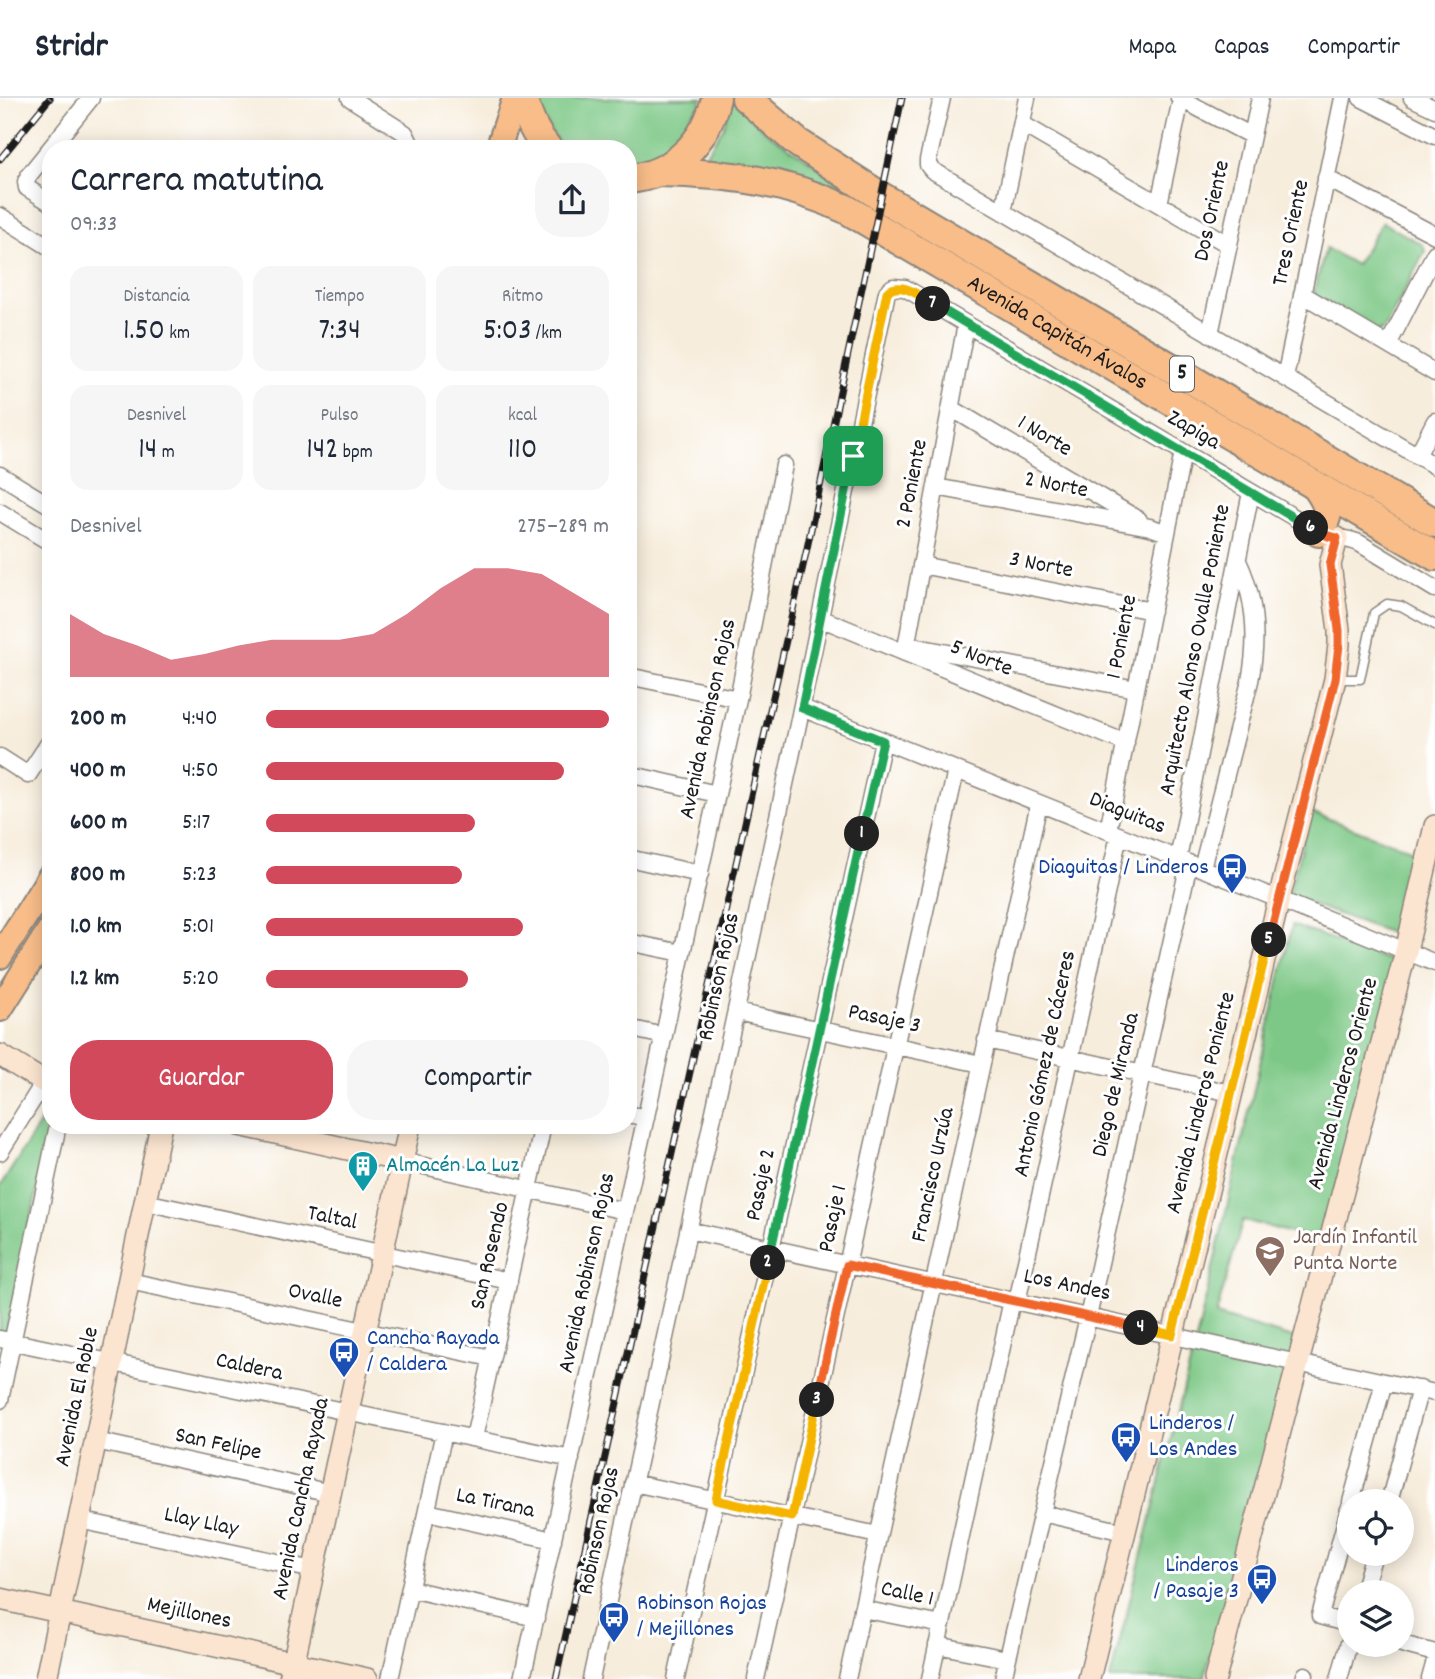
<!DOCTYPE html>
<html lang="es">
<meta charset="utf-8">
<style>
:root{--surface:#fff;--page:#f6f6f7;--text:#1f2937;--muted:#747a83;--line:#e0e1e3;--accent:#d1495b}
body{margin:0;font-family:Dekko,sans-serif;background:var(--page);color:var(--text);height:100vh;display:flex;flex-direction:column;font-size:26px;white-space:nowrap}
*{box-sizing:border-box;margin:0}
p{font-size:23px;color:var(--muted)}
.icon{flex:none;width:38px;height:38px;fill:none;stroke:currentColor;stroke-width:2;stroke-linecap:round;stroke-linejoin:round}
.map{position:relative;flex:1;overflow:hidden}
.side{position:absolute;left:42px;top:42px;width:595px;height:994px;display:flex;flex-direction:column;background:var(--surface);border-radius:28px;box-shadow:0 4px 18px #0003}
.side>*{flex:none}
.buttons{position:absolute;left:1337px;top:1391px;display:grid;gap:14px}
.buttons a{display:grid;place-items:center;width:77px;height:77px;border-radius:50%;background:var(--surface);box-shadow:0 4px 18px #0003;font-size:35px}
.pin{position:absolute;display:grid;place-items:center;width:60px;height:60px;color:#fff;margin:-30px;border-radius:14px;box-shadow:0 4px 10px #0006}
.km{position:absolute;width:35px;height:35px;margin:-18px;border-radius:50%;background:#222;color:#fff;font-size:19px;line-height:35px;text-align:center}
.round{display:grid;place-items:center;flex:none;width:74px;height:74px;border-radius:28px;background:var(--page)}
.head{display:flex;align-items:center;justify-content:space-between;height:119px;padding:0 28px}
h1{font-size:38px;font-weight:600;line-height:52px}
.stats{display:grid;grid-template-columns:repeat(3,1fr);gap:10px;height:119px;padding:7px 28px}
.stats div{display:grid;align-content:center;border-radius:18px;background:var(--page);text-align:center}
.stats b{font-size:30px;font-weight:600}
.stats small{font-size:19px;font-weight:400}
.stats p{font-size:19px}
.chart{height:196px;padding:14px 28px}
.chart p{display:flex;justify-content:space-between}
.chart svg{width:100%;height:126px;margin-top:7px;fill:var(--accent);opacity:.7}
.primary-button{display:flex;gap:14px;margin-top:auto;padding:14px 28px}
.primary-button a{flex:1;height:80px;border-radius:28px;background:var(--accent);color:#fff;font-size:28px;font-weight:600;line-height:80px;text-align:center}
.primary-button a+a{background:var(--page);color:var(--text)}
ul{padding:0 28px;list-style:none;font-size:23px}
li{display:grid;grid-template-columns:112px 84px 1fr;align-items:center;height:52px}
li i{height:18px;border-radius:9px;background:var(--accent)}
header{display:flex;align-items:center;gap:42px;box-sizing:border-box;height:98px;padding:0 35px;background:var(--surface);border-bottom:2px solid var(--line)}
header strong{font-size:33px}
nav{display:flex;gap:38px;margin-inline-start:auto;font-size:24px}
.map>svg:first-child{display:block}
.green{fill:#7dc886;stroke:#4c7251;stroke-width:2}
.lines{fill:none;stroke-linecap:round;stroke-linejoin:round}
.lane-casing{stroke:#8a847c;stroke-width:11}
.street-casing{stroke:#8a847c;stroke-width:19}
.secondary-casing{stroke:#8a847c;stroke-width:24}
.primary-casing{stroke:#8a847c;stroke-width:28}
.highway-casing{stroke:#8a847c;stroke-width:32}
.lane{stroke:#fff;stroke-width:8}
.street{stroke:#fff;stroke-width:16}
.secondary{stroke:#fce5d0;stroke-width:21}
.primary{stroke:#f8bd89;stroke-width:24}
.highway{stroke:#f8bd89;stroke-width:28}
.rail-casing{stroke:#1c1c1c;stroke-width:7}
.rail{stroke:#fff;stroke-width:4.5;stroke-dasharray:13;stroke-linecap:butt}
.split-1-casing{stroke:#fff;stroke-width:14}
.split-2-casing{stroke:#fff;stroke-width:14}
.split-3-casing{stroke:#fff;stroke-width:14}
.split-4-casing{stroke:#fff;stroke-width:14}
.split-5-casing{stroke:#fff;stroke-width:14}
.split-6-casing{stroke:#fff;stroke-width:14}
.split-7-casing{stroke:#fff;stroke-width:14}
.split-8-casing{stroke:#fff;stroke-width:14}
.split-1{stroke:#22a559;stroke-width:9}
.split-2{stroke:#22a559;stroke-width:9}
.split-3{stroke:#f5b400;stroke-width:9}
.split-4{stroke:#f0652b;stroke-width:9}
.split-5{stroke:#f5b400;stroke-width:9}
.split-6{stroke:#f0652b;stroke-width:9}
.split-7{stroke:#22a559;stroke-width:9}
.split-8{stroke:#f5b400;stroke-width:9}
.labels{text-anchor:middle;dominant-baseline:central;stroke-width:6;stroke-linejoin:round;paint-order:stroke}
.shield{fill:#fff;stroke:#606060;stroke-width:2}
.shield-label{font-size:21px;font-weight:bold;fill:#1c1c1c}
.street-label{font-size:23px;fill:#1c1c1c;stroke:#fff}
.transit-label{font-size:23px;fill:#164399;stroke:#fff;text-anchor:start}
.culture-label{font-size:23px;fill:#0d838f;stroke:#fff;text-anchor:start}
.education-label{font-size:23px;fill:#785e54;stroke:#fff;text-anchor:start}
</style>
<header>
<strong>Stridr</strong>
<nav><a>Mapa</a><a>Capas</a><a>Compartir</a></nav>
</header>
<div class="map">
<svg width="1435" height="1581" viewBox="0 0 1435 1581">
<rect width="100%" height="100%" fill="#fff"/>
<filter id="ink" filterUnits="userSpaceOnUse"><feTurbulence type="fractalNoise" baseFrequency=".0143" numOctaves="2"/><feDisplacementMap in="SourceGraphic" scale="14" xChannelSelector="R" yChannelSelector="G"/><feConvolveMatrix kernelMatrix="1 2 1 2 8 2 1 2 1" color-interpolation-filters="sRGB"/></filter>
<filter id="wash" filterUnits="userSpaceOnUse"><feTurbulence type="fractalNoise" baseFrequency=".00686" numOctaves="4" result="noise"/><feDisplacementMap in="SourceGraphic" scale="28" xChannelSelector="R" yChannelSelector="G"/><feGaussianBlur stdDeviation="1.57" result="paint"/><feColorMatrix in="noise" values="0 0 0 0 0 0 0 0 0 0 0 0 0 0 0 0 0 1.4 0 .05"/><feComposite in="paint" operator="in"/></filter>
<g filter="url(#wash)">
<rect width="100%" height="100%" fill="#f7eddc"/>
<!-- green -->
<path class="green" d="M536 0H702L695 22 675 48 656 61 628 69V51H566C549 37 543 20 536 0Z
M732 0 765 33 866 100 862 105 756 69 703 60 723 30Z
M1382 124 1423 147 1425 153 1386 228 1378 235 1316 199 1314 193 1326 150 1356 167Z
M1311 714 1420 756 1399 838 1288 798Z
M1292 827 1397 865 1322 1143 1243 1122 1216 1217 1296 1241 1204 1581H1110L1198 1234Z
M51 1008V1026L6 1239 0 1237V1089Z"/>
</g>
<g filter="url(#ink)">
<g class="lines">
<!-- lane casing -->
<g class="lane-casing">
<path id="lane" d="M1338 581H1360L1374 515 1387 506 1401 508 1435 527"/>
</g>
<!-- street casing -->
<g class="street-casing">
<path id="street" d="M350 0 405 35 409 43V51
M942 0 928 62V67L932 72 1435 368
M1179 0 1252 38
M1361 0 1435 38
M1412 0 1435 11
M1022 26 1229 147
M1326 80 1435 137
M51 105 27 90 26 84 29 77 91 0
M1159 106 1181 1
M1003 114 1027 0
M0 118 51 150
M1302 196 1435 275
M1210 236 1260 0
M1388 247 1435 155
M1285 280 1343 0
M951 310 1139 422
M1417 358 1435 323
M0 377 51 408
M936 389 1150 429 1167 435
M0 414 51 445
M921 467 1152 513
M820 520 1126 645
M907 547 1136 591
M905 555 966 226
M628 578 738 601
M802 610 1263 795 1435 865
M0 659 28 677 51 642
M628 676 717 696
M1108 733 1183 354
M628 760 700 776
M1178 761 1251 394
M1202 770 1250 583C1258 542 1256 501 1238 463
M628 844 682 855
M736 914 981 966
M628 930 664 938
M986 942 1231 995
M628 1016 646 1020
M0 1054 51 973
M402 1063 625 1113
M145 1104 509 1183
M688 1132 1435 1295
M129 1183 491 1260
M1017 1204 1119 737
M0 1241 571 1361
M0 1302 58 1027
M474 1340 543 1027
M96 1343 331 1395
M633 1385 878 1437
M1351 1404 1384 1284
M1389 1404 1420 1291
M1349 1411 1320 1518 1349 1526
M427 1414 553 1442
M1042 1415 1124 1434
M79 1422 314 1472
M410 1491 536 1520
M1363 1494 1374 1456
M862 1511 942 1527
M1402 1546 1435 1555
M937 1547 1007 1561
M390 1581 444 1334
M522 1581 738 601 784 367
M591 1581 797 631 887 194 893 189 905 190 1319 434C1332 441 1346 439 1359 445L1435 491
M676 1581 883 643
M756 1581 956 672
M847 1581 1039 705
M930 1581 1012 1202
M1003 1581 1088 1219 1189 765
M1304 1581 1305 1577
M1339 1581 1349 1545
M1430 1581 1435 1563"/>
</g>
<!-- secondary casing -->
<g class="secondary-casing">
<path id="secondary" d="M0 957 44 984 51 985
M239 1027 402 1063
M0 1501 367 1581
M46 1581 161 1027
M290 1581 410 1027
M1089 1581 1279 801 1335 581 1339 547V532L1330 467 1337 440
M1215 1581 1406 853 1435 728"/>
</g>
<!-- primary casing -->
<g class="primary-casing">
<path id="primary" d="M498 51 515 0
M0 858 51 777
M0 911 51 830"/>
</g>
<!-- highway casing -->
<g class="highway-casing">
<g id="highway">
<path d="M523 0C527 19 535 36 548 51"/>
<path d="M746 0 798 45 880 98 1435 425"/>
<path id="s1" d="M658 74C728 76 781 81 846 111L1435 458"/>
<path d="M628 81C674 77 706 44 716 0"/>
<path d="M1316 388C1330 408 1331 413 1319 434"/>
</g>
</g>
<!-- lane -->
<use href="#lane" class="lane"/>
<!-- street -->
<use href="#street" class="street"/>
<!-- secondary -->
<use href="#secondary" class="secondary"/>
<!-- primary -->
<use href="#primary" class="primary"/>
<!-- highway -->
<use href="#highway" class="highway"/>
<!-- rail casing -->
<g class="rail-casing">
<path id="rail" d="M0 61 50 0
M556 1581 767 625 806 455 902 0"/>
</g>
<!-- rail -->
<use href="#rail" class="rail"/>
</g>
</g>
<g class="lines" filter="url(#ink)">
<!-- split-1 casing -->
<g class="split-1-casing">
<path id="split-1" d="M853 358 802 610 883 643 862 736"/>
</g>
<!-- split-2 casing -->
<g class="split-2-casing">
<path id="split-2" d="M768 1165 862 736"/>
</g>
<!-- split-3 casing -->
<g class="split-3-casing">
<path id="split-3" d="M768 1165 716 1402 792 1419 817 1302"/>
</g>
<!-- split-4 casing -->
<g class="split-4-casing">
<path id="split-4" d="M817 1302 847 1167 1141 1230"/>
</g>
<!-- split-5 casing -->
<g class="split-5-casing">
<path id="split-5" d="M1141 1230 1172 1237 1269 842"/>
</g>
<!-- split-6 casing -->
<g class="split-6-casing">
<path id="split-6" d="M1269 842 1335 581 1339 547V532L1330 467 1337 440 1328 438 1311 430"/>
</g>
<!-- split-7 casing -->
<g class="split-7-casing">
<path id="split-7" d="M933 206 1311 430"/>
</g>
<!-- split-8 casing -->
<g class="split-8-casing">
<path id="split-8" d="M853 358 887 194C902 182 919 198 933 206"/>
</g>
<!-- split-1 -->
<use href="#split-1" class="split-1"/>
<!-- split-2 -->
<use href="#split-2" class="split-2"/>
<!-- split-3 -->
<use href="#split-3" class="split-3"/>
<!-- split-4 -->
<use href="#split-4" class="split-4"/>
<!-- split-5 -->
<use href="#split-5" class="split-5"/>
<!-- split-6 -->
<use href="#split-6" class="split-6"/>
<!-- split-7 -->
<use href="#split-7" class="split-7"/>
<!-- split-8 -->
<use href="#split-8" class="split-8"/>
</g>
<!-- icons -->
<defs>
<g id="bus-pin" transform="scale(1.575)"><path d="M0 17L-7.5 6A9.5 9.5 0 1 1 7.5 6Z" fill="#1a4fb4" stroke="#fff"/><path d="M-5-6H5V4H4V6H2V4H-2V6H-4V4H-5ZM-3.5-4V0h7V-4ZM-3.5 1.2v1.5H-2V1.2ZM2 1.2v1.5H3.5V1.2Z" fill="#fff"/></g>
<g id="building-pin" transform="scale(1.575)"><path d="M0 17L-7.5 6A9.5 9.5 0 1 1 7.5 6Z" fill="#0f9aa8" stroke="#fff"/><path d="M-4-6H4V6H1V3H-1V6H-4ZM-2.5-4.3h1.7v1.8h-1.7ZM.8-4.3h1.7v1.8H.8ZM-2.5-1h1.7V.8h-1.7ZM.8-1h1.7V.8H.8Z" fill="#fff"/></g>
<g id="school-pin" transform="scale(1.575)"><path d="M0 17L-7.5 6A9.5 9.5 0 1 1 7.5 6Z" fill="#8d6e63" stroke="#fff"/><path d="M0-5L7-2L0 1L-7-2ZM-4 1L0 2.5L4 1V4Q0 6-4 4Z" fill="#fff"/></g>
</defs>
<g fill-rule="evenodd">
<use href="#bus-pin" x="1232" y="770"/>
<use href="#building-pin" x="363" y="1068"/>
<use href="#school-pin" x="1270" y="1153"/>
<use href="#bus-pin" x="344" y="1254"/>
<use href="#bus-pin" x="1126" y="1339"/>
<use href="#bus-pin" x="1262" y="1481"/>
<use href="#bus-pin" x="614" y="1519"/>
</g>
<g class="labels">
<!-- shield labels -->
<rect class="shield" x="1170" y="258.5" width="24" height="35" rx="5"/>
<g class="shield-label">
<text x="1182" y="276">5</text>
</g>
<!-- street labels -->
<g class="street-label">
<text transform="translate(1213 113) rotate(-78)">Dos Oriente</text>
<text transform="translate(1292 135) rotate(-78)">Tres Oriente</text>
<text stroke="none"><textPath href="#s1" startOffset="438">Avenida Capitán Ávalos</textPath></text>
<text transform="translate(1193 333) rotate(30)">Zapiga</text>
<text transform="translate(1044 339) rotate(31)">1 Norte</text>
<text transform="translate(913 386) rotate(-79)">2 Poniente</text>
<text transform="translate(1056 388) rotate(11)">2 Norte</text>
<text transform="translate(1041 468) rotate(11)">3 Norte</text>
<text transform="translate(1123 539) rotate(-79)">1 Poniente</text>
<text transform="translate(1196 552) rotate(-79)">Arquitecto Alonso Ovalle Poniente</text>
<text transform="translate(981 561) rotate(22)">5 Norte</text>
<text transform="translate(709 621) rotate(-78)">Avenida Robinson Rojas</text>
<text transform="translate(1127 716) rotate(22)">Diaguitas</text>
<text transform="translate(720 879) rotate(-78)">Robinson Rojas</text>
<text transform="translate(884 922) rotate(12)">Pasaje 3</text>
<text transform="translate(1046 966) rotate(-78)">Antonio Gómez de Cáceres</text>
<text transform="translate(1344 986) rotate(-75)">Avenida Linderos Oriente</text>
<text transform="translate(1117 987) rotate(-77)">Diego de Miranda</text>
<text transform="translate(1202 1005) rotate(-76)">Avenida Linderos Poniente</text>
<text transform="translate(934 1077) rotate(-78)">Francisco Urzúa</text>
<text transform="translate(762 1087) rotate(-78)">Pasaje 2</text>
<text transform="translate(332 1121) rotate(12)">Taltal</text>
<text transform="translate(834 1121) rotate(-78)">Pasaje 1</text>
<text transform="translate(491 1158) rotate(-77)">San Rosendo</text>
<text transform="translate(588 1175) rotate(-78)">Avenida Robinson Rojas</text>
<text transform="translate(1067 1188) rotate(12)">Los Andes</text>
<text transform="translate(315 1199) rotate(12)">Ovalle</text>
<text transform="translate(249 1270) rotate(12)">Caldera</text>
<text transform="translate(78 1299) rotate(-78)">Avenida El Roble</text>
<text transform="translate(218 1347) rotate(12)">San Felipe</text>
<text transform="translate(302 1401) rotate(-78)">Avenida Cancha Rayada</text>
<text transform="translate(495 1406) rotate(12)">La Tirana</text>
<text transform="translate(201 1425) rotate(12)">Llay Llay</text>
<text transform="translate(600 1433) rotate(-78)">Robinson Rojas</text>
<text transform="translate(907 1497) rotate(12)">Calle 1</text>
<text transform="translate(189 1516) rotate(12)">Mejillones</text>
</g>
<!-- transit labels -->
<g class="transit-label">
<text x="1209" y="770" text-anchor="end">Diaguitas / Linderos</text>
<text x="367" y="1241">Cancha Rayada<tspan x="367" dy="26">/ Caldera</tspan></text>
<text x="1149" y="1326">Linderos /<tspan x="1149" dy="26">Los Andes</tspan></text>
<text x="1239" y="1468" text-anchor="end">Linderos<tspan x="1239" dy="26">/ Pasaje 3</tspan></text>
<text x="637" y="1506">Robinson Rojas<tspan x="637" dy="26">/ Mejillones</tspan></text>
</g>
<!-- culture labels -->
<g class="culture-label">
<text x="386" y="1068">Almacén La Luz</text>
</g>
<!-- education labels -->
<g class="education-label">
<text x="1293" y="1140">Jardín Infantil<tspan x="1293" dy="26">Punta Norte</tspan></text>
</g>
</g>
</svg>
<div class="buttons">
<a><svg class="icon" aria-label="locate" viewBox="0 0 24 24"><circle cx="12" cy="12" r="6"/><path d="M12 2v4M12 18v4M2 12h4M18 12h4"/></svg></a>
<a><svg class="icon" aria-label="layers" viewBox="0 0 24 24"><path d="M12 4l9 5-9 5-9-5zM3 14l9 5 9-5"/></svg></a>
</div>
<div class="pin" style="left:853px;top:358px;background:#1e9e55"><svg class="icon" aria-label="arrive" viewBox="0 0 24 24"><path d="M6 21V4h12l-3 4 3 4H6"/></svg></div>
<b class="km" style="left:862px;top:736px">1</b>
<b class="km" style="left:768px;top:1165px">2</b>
<b class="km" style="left:817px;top:1302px">3</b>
<b class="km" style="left:1141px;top:1230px">4</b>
<b class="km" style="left:1269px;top:842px">5</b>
<b class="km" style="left:1311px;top:430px">6</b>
<b class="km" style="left:933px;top:206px">7</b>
<section class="side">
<div class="head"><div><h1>Carrera matutina</h1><p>09:33</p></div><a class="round"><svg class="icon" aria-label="share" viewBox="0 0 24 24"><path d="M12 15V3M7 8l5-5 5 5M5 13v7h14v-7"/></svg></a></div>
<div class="stats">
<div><p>Distancia</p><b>1.50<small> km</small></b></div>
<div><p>Tiempo</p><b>7:34</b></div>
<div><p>Ritmo</p><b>5:03<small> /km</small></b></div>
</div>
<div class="stats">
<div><p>Desnivel</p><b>14<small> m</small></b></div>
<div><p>Pulso</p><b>142<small> bpm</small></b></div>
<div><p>kcal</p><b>110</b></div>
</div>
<div class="chart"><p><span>Desnivel</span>275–289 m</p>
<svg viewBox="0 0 160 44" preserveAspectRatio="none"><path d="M0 44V22L10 29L20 33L30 38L40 36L50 33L60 31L70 31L80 31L90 29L100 22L110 13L120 6L130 6L140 8L150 15L160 22V44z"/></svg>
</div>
<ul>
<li><b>200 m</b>4:40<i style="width:100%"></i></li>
<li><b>400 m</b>4:50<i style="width:87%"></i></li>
<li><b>600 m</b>5:17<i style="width:61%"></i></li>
<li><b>800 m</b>5:23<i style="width:57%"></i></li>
<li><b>1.0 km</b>5:01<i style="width:75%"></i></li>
<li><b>1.2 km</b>5:20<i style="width:59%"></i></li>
</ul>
<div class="primary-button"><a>Guardar</a><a>Compartir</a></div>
</section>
</div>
